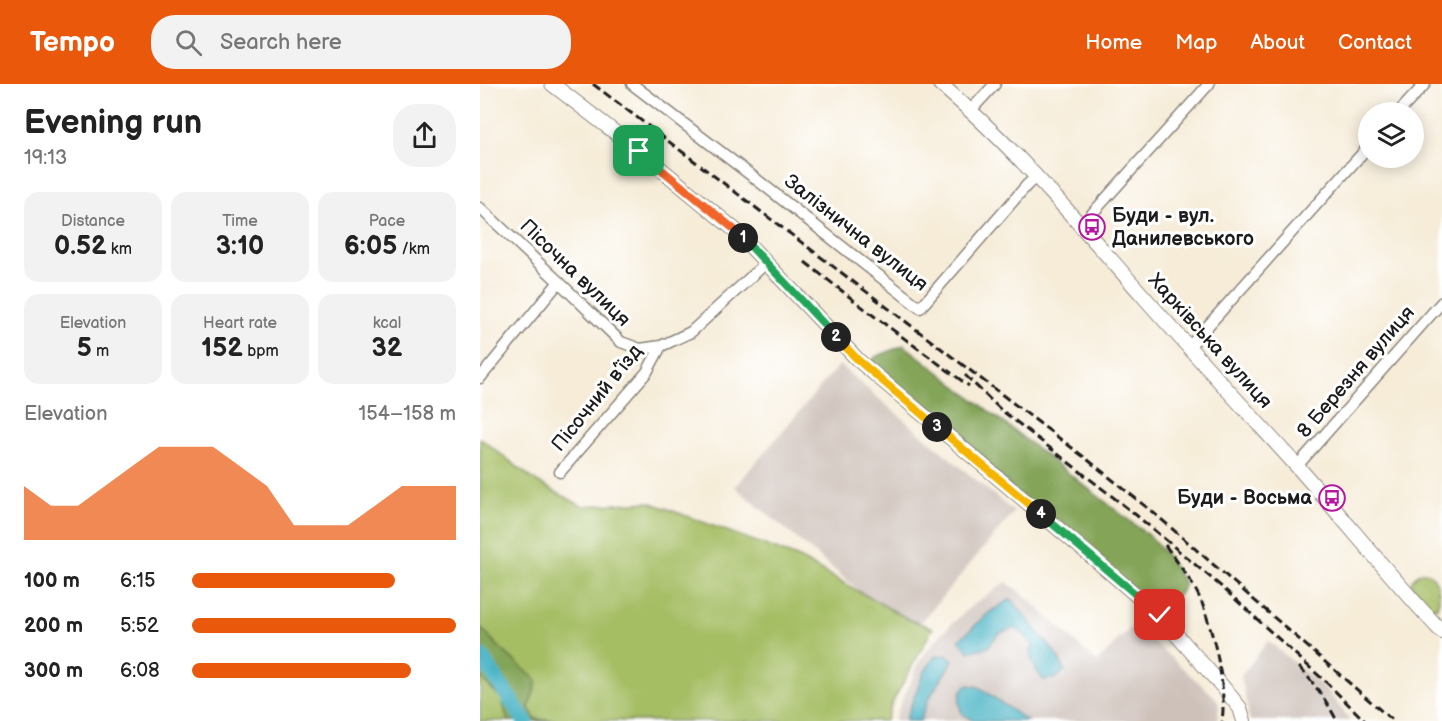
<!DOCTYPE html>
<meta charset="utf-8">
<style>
:root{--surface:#fff;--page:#f2f2f2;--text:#222;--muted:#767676;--accent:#ea580c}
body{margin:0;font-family:"Balsamiq Sans",sans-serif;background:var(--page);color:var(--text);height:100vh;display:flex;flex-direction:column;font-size:22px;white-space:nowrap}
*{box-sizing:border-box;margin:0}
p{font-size:20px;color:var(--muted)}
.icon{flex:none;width:33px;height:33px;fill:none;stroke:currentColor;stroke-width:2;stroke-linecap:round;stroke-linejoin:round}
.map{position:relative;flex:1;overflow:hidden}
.side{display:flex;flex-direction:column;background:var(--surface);width:480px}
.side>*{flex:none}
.buttons{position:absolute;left:878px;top:18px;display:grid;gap:12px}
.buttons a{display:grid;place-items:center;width:66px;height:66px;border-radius:50%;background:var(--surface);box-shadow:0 3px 15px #0003;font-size:30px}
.pin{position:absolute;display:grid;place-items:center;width:51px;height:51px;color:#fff;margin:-26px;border-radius:12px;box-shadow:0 3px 9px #0006}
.km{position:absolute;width:30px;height:30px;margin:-15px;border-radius:50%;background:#222;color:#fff;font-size:16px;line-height:30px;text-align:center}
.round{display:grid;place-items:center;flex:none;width:63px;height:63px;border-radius:24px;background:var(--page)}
.head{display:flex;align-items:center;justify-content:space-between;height:102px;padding:0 24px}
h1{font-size:33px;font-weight:600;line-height:45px}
.stats{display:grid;grid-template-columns:repeat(3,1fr);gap:9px;height:102px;padding:6px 24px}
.stats div{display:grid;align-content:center;border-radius:15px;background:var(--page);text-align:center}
.stats b{font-size:26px;font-weight:600}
.stats small{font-size:16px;font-weight:400}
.stats p{font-size:16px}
.chart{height:168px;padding:12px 24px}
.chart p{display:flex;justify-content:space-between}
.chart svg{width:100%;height:108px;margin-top:6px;fill:var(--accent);opacity:.7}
ul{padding:0 24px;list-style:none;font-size:20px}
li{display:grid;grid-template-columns:96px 72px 1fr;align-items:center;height:45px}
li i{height:15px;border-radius:8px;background:var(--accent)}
header{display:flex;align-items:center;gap:36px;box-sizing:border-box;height:84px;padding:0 30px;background:var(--accent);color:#fff}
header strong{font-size:28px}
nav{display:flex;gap:33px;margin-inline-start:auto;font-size:21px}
.search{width:420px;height:54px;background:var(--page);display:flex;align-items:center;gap:15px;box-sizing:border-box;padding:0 21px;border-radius:24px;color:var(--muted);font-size:22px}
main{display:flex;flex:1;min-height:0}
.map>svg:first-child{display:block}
.industrial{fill:#cec1ba}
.green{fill:#a5bd63;stroke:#606c40;stroke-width:1.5}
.forest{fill:#84a459;stroke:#50603a;stroke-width:1.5}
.water{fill:#48b3c5;stroke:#326870;stroke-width:1.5}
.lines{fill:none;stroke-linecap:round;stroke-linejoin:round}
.river{stroke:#48b3c5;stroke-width:16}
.minor-casing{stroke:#89847a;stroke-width:13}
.tertiary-casing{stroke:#89847a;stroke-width:16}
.minor{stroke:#fff;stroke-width:10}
.tertiary{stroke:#fff;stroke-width:14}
.rail{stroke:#1c1c1c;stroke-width:3;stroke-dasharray:9 4.5;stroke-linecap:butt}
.split-1-casing{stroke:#fff;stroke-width:12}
.split-2-casing{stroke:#fff;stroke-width:12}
.split-3-casing{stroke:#fff;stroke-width:12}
.split-4-casing{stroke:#fff;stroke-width:12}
.split-5-casing{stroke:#fff;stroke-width:12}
.split-1{stroke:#f0652b;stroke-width:8}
.split-2{stroke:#22a559;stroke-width:8}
.split-3{stroke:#f5b400;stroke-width:8}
.split-4{stroke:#f5b400;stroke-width:8}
.split-5{stroke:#22a559;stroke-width:8}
.labels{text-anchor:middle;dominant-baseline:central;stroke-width:6;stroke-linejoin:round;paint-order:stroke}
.poi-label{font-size:20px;font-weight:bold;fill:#1c1c1c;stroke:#fff;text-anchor:start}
.street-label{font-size:20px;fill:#1c1c1c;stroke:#fff}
</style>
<header>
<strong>Tempo</strong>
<div class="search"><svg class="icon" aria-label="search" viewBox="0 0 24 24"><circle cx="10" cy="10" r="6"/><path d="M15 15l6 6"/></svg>Search here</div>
<nav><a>Home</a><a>Map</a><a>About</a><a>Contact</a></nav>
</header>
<main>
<section class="side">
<div class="head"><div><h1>Evening run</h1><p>19:13</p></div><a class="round"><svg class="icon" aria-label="share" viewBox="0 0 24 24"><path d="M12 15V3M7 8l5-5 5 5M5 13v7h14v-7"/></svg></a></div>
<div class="stats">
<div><p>Distance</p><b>0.52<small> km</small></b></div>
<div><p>Time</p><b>3:10</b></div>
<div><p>Pace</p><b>6:05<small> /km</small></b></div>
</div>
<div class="stats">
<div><p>Elevation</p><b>5<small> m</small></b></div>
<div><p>Heart rate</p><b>152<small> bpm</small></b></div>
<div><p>kcal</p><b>32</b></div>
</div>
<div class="chart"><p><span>Elevation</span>154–158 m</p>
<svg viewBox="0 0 160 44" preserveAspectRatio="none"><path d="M0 44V22L10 30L20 30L30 22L40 14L50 6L60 6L70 6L80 14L90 22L100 38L110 38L120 38L130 30L140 22L150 22L160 22V44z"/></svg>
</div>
<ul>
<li><b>100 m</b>6:15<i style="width:77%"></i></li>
<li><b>200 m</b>5:52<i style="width:100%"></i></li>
<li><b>300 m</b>6:08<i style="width:83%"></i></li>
</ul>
</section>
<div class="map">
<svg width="962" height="637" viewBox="0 0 962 637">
<rect width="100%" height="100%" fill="#fff"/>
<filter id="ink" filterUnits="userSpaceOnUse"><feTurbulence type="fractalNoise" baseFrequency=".0167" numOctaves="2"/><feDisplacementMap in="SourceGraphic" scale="12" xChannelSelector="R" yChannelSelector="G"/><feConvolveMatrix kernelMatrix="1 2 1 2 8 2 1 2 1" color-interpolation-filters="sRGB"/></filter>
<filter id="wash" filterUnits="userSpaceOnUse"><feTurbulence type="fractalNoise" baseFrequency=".008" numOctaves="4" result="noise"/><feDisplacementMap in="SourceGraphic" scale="24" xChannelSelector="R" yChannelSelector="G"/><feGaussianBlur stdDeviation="1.35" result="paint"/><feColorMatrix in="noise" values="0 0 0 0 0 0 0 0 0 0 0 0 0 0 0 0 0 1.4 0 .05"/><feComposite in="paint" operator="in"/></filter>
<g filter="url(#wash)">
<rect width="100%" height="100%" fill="#f6ecd8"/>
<!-- industrial -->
<path class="industrial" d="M359 281 534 428 431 550 255 403Z
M526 498 543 510 617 578 654 540 737 615 739 623 737 637H413L440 576 460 551 490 523Z
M788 557 847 606 870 637H770L761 592Z"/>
<!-- green -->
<path class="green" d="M0 354 57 398 102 422 169 418 317 473 430 536 453 544 411 621 406 637H0Z
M945 488C959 492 962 515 956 524L950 522 931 500 932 496 939 489Z"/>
<!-- forest -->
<path class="forest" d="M424 261 673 455 687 472 705 500C697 516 692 523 673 522L392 286V278L395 273Z
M0 543 20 564 57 597 49 624 55 635 81 637H28L22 615 0 593Z"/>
<!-- water -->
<path class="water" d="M531 515 576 570 585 586 576 594 563 596 556 586 550 571 553 561 541 548 533 544 518 550 508 563 489 568 479 556 511 527Z
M467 571 473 576 448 616 440 637H425L443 590 455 572Z
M488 601 499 603 547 637H494L482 630 479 619 481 607Z"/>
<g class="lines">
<!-- river -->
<path class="river" d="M0 571 45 637"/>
</g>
</g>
<g filter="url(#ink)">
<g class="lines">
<!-- minor casing -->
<g class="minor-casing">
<path id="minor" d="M152 0 276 95 440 224 547 101 556 93
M491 26 515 0
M919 28 945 0
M0 124 79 198 141 258 160 265 181 262 211 248 286 179
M601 142 729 0
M708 264 888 63
M0 294 79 198
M817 382 962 218
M80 388 167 288 181 262"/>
</g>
<!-- tertiary casing -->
<g class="tertiary-casing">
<path id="tertiary" d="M72 0 159 67 255 146 378 276 618 478 679 531 742 602 760 624 764 637
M460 0C535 63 599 140 664 213 714 270 765 325 816 381 865 436 911 494 962 548"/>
</g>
<!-- minor -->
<use href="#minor" class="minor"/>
<!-- tertiary -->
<use href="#tertiary" class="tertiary"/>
<!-- rail -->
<path class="rail" d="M113 0 608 376 681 435 913 637
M325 178 394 232 489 302
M485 291 520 325 656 431 743 504 849 601 885 637
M685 461C698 479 713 498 722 519 734 552 747 602 742 637
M819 583C834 599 847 617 857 637"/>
</g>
</g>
<g class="lines" filter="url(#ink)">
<!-- split-1 casing -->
<g class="split-1-casing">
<path id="split-1" d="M159 67 255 146 263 154"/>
</g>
<!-- split-2 casing -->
<g class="split-2-casing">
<path id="split-2" d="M263 154 356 253"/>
</g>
<!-- split-3 casing -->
<g class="split-3-casing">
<path id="split-3" d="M356 253 378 276 457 343"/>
</g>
<!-- split-4 casing -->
<g class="split-4-casing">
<path id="split-4" d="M457 343 561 430"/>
</g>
<!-- split-5 casing -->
<g class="split-5-casing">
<path id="split-5" d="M561 430 680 531"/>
</g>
<!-- split-1 -->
<use href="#split-1" class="split-1"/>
<!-- split-2 -->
<use href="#split-2" class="split-2"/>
<!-- split-3 -->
<use href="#split-3" class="split-3"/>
<!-- split-4 -->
<use href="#split-4" class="split-4"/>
<!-- split-5 -->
<use href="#split-5" class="split-5"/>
</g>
<!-- icons -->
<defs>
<g id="bus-ring" transform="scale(1.35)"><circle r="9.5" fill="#fff" stroke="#b5179e" stroke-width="1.5"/><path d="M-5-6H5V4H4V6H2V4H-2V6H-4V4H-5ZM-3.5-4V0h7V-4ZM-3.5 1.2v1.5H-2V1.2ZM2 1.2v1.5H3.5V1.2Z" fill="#b5179e"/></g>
</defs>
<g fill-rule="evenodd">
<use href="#bus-ring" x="612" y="143"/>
<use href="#bus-ring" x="852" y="414"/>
</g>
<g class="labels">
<!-- poi labels -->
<g class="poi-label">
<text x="632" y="132">Буди - вул.<tspan x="632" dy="23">Данилевського</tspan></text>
<text x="832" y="414" text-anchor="end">Буди - Восьма</text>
</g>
<!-- street labels -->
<g class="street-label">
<text transform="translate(376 149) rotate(38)">Залізнична вулиця</text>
<text transform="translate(95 189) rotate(44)">Пісочна вулиця</text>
<text transform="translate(730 257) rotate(48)">Харківська вулиця</text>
<text transform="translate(876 288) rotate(-49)">8 Березня вулиця</text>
<text transform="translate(117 314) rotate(-51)">Пісочний в’їзд</text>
</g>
</g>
</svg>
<div class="buttons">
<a><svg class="icon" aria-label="layers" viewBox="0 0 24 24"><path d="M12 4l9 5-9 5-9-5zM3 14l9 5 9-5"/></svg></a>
</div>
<div class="pin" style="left:159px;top:67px;background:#1e9e55"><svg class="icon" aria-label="arrive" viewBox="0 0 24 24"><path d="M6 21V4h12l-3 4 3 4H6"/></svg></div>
<div class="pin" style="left:680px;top:531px;background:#d93025"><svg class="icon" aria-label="check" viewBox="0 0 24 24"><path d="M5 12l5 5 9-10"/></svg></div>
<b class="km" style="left:263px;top:154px">1</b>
<b class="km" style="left:356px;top:253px">2</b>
<b class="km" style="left:457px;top:343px">3</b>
<b class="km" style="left:561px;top:430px">4</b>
</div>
</main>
